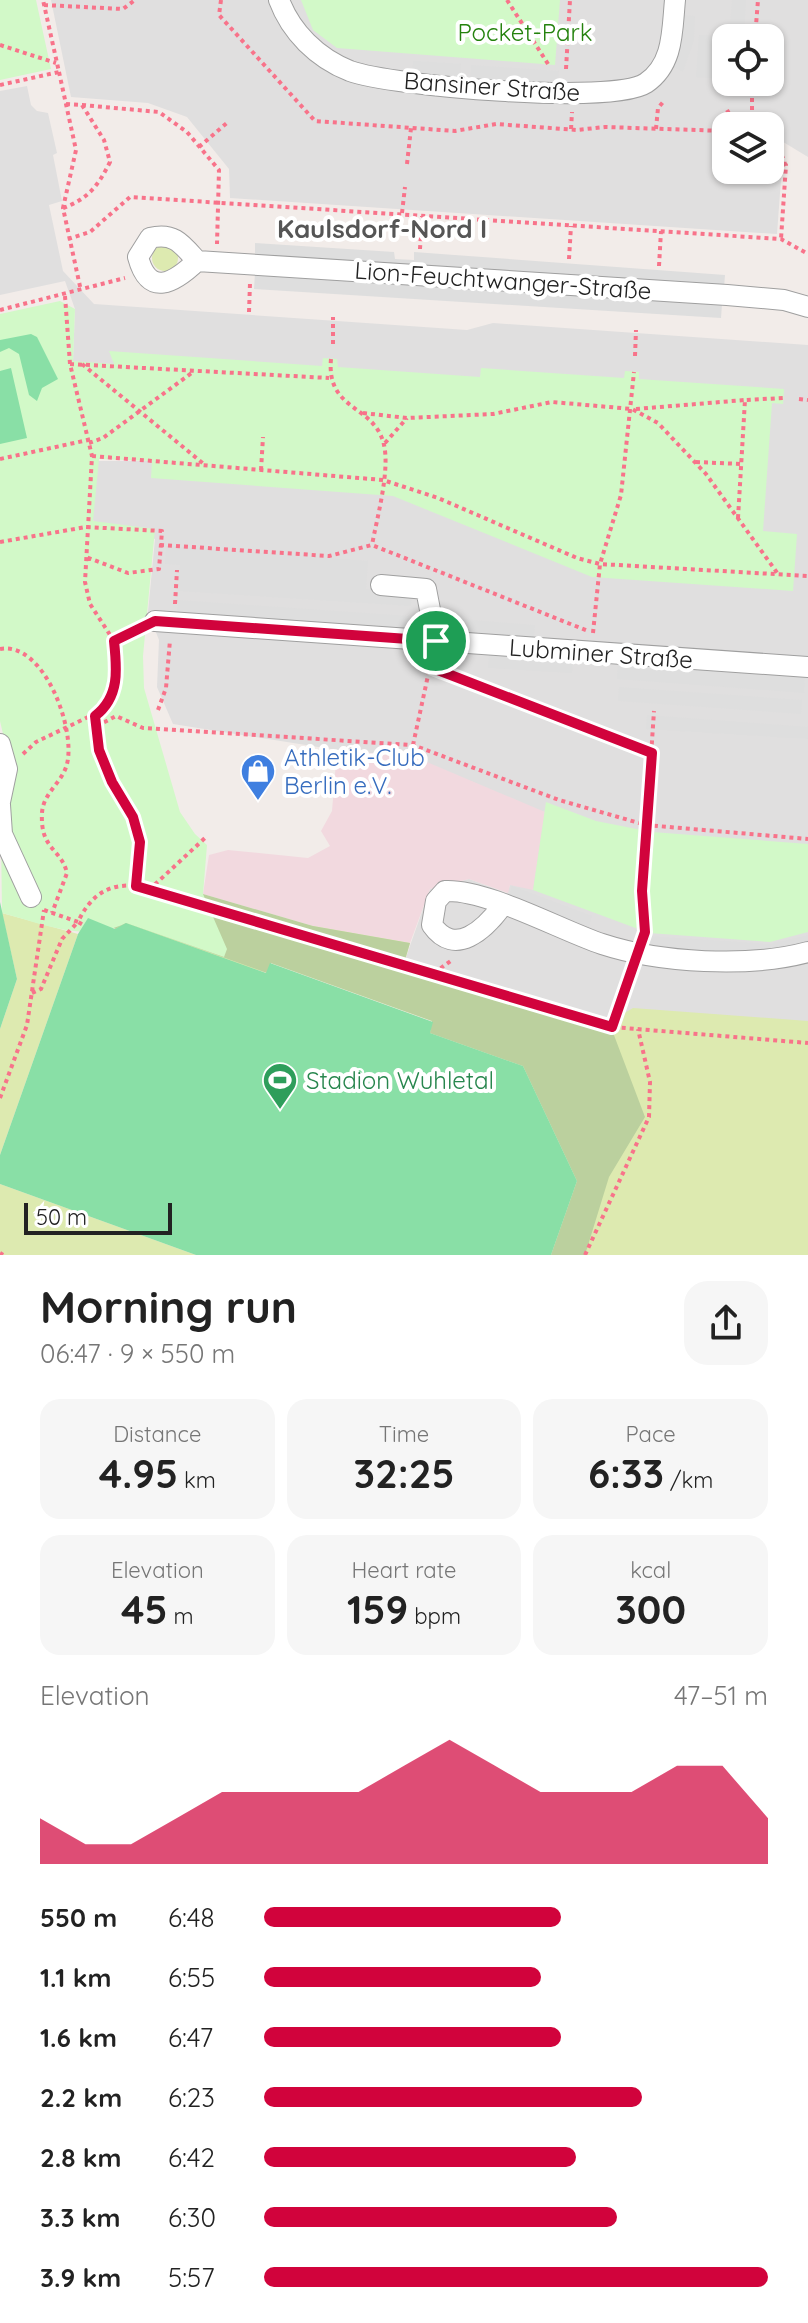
<!DOCTYPE html>
<meta charset="utf-8">
<style>
:root{--surface:#fff;--page:#f6f6f6;--text:#222;--muted:#767676;--accent:#d1033c}
body{margin:0;font-family:Quicksand,sans-serif;background:var(--page);color:var(--text);height:100vh;display:flex;flex-direction:column;font-size:30px;white-space:nowrap}
*{box-sizing:border-box;margin:0}
p{font-size:26px;color:var(--muted)}
.icon{flex:none;width:44px;height:44px;fill:none;stroke:currentColor;stroke-width:2;stroke-linecap:round;stroke-linejoin:round}
.map{position:relative;height:1255px;overflow:hidden}
.side{display:flex;flex-direction:column;background:var(--surface);flex:1}
.side>*{flex:none}
.fabs{position:absolute;left:712px;top:24px;display:grid;gap:16px}
.fabs a{display:grid;place-items:center;width:72px;height:72px;border-radius:16px;background:var(--surface);box-shadow:0 2px 6px #0004;font-size:40px}
.scale{position:absolute;left:24px;bottom:20px;width:148px;box-sizing:border-box;padding-left:8px;border:4px solid #222;border-top:0;font-size:22px;line-height:28px;white-space:nowrap;color:#222;-webkit-text-stroke:6px #fff;paint-order:stroke}
.pin{position:absolute;display:grid;place-items:center;width:68px;height:68px;color:#fff;margin:-34px;border:4px solid #fff;border-radius:50%;box-shadow:0 2px 8px #0007}
.round{display:grid;place-items:center;flex:none;width:84px;height:84px;border-radius:24px;background:var(--page)}
.summary{display:flex;align-items:center;justify-content:space-between;height:136px;padding:0 40px}
h1{font-size:44px;font-weight:700;line-height:60px}
.figures{display:grid;grid-template-columns:repeat(3,1fr);gap:12px;height:136px;padding:8px 40px}
.figures div{display:grid;align-content:center;border-radius:20px;background:var(--page);text-align:center}
.figures b{font-size:40px;font-weight:700}
.figures small{font-size:22px;font-weight:400}
.figures p{font-size:22px}
.chart{height:224px;padding:16px 40px}
.chart p{display:flex;justify-content:space-between}
.chart svg{width:100%;height:144px;margin-top:8px;fill:var(--accent);opacity:.7}
ul{padding:0 40px;list-style:none;font-size:26px}
li{display:grid;grid-template-columns:128px 96px 1fr;align-items:center;height:60px}
li i{height:20px;border-radius:10px;background:var(--accent)}
.map>svg:first-child{display:block}
.residential{fill:#e0dfdf;fill-rule:evenodd}
.commercial{fill:#f2d9df}
.grass{fill:#ddeab0}
.forest{fill:#bbd09e}
.park{fill:#d2f9c8}
.pitch{fill:#89dfa6}
.parking{fill:#dedede}
.lines{fill:none;stroke-linecap:round;stroke-linejoin:round}
.minor-casing{stroke:#9f9f9f;stroke-width:22}
.path{stroke:#f8738a;stroke-width:4;stroke-dasharray:4 4;stroke-linecap:butt}
.minor{stroke:#fff;stroke-width:20}
.route-casing{stroke:#fff;stroke-width:16}
.route{stroke:#d1033c;stroke-width:10}
.labels{text-anchor:middle;dominant-baseline:central;stroke-width:8;stroke-linejoin:round;paint-order:stroke}
.park-label{font-size:24px;fill:#24820d;stroke:#fff}
.street-label{font-size:24px;fill:#222;stroke:#fff}
.shop-label{font-size:24px;fill:#366cbe;stroke:#fff;text-anchor:start}
.leisure-label{font-size:24px;fill:#27864d;stroke:#fff;text-anchor:start}
.neighbourhood-label{font-size:26px;font-weight:bold;fill:#555;stroke:#fff}
</style>
<div class="map">
<svg width="808" height="1255" viewBox="0 0 808 1255">
<rect width="100%" height="100%" fill="#f2ece9"/>
<!-- residential -->
<path class="residential" d="M51 0H808V157L770 134 766 121 738 119V126H726V170H770V162L782 166 777 234 230 198 229 169 187 117 148 103 71 97ZM726 38H770V82H726Z
M27 86 31 105 37 111 48 113 57 153 53 155 62 201 49 205 63 271 94 304 467 330 493 323 808 345V1085L405 960 430 889 469 879 507 893 510 885 415 757 337 750 173 724 157 687 159 640 148 612 155 539 95 523 92 519 96 461H151L73 361 75 309 65 281 0 295V91Z"/>
<!-- commercial -->
<path class="commercial" d="M337 750 415 757 545 812 533 890 510 885 508 893 469 879 430 889 410 943 313 926 203 894 209 855 228 850 308 858 330 846 321 831 332 811Z"/>
<!-- grass -->
<path class="grass" d="M152 258a13 13 0 1 1 26 0a13 13 0 1 1-26 0Z
M98 901 313 926 410 943 405 960 609 1022 633 1008 808 1021V1255H551L577 1181 523 1066 430 1033 432 1021 271 963 267 973 115 929Z
M2 913 78 934 0 1155V1029L17 979Z
M0 1184 196 1255H0Z"/>
<!-- forest -->
<path class="forest" d="M203 894 313 926 410 943 405 960 609 1022 645 1117 609 1177 585 1255H551L577 1181 523 1066 430 1033 432 1021 271 963 267 973 127 923 115 929 98 901Z"/>
<!-- park -->
<path class="park" d="M0 0H36L51 69 0 80Z
M301 0H560L555 65 337 48 313 30Z
M60 301 75 309 73 361 114 364 109 351 322 366 323 358 337 359 338 367 480 377 481 368 624 378 625 371 639 372V379L784 389 783 404 772 403 763 531 797 534 793 591 592 577 393 496 151 478 152 461 99 459 93 521 155 529 143 656 144 688 180 812 195 834 207 845 203 894 227 949 224 957 126 923C86 943 43 924 2 913L0 753 7 751 0 721V314Z
M546 802 596 821 652 832 808 844V932L770 942 649 933 533 890Z"/>
<!-- pitch -->
<path class="pitch" d="M31 334 37 337 58 379 42 388 37 401 29 395 19 354 9 348 0 352V340Z
M11 368 27 438 0 444V371Z
M0 902 17 979 0 1029Z
M88 918 115 929 126 923 266 973 270 963 433 1022 430 1033 523 1066 577 1181 551 1255H196L0 1184V1155L78 934Z"/>
<!-- parking -->
<path class="parking" d="M732 0H746L744 38H729Z
M681 15 695 16 694 40 683 72 670 65Z
M699 35 716 36 713 78 696 77Z
M413 61 461 64 460 80 412 76Z
M471 65 559 71 558 87 470 81Z
M255 243 394 252 395 259 414 260V252L725 275 724 288 255 255Z
M255 272 722 304 721 318 254 289Z
M166 546 368 561 366 589 412 593 411 606 178 591 180 565 165 564Z
M178 600 409 616 408 629 177 614Z
M457 619 535 625 534 638 457 633Z
M489 654 573 659 572 673 488 668Z
M618 662 805 675 804 693 617 679Z
M619 687 802 700 801 714 618 701Z
M647 715 808 727V739L646 729Z
M512 886 592 916 589 927 509 896Z
M808 935V947L773 956 647 948V936L770 944Z"/>
<g class="lines">
<!-- minor casing -->
<g class="minor-casing">
<path id="minor" d="M279 0C291 32 317 58 350 71 391 86 613 105 646 83 674 64 672 30 675 0
M197 261C174 283 149 298 138 257L150 238C174 232 182 244 197 261L727 295 784 300 808 307
M381 585 426 589 436 641
M155 621 808 667
M0 744 7 769 0 802
M0 805 2 834 31 897
M502 906C485 929 455 958 432 925L436 901 445 891C487 889 560 930 602 944 660 963 749 968 808 952"/>
</g>
<!-- path -->
<path class="path" d="M221 0 219 15 315 121 455 131 496 124 577 130 605 127 726 131
M507 0 550 67
M44 5 123 9 135 0
M755 38 758 0
M0 45 56 63
M566 69 570 0
M59 72 76 150 63 208 81 291
M752 82V126
M0 85 59 72 43 0
M82 105 159 112 187 132 219 170 217 244
M727 110 736 126
M571 129 572 112
M656 129 658 108 664 101
M770 144 781 153 785 164
M199 147 228 122
M770 154 786 165 781 239
M407 164 411 128
M63 208C88 199 98 186 110 162L104 140 82 105 66 104
M402 213 405 187
M68 239 90 232 130 197 781 239 808 254
M420 249 422 216
M569 259 571 226
M659 266 661 231
M65 296 70 364 92 456 85 582 90 604 114 641
M0 310 125 278
M249 312 250 283
M333 344V317
M635 356 636 330
M331 359C326 412 375 404 384 445 390 471 377 518 372 545
M70 364 329 378
M82 364 205 465
M799 399 808 400
M636 409 745 400
M363 413 407 418 493 414 552 402 632 409 658 423 706 474 778 574
M89 443 103 438 193 372
M385 443 407 418
M92 456 383 480 438 498 577 558 600 564 808 576
M0 459 88 440
M696 462 741 464
M261 470 263 437
M738 518 745 400 783 398
M0 542 86 527 162 531 159 569 128 573 86 557
M160 545 329 556 372 545 588 631
M175 604 177 570
M593 633 600 564 621 495 634 372
M0 649C44 641 76 729 67 764 62 783 43 793 42 813 40 850 61 848 67 873L52 913
M430 667 651 753
M158 710 166 688 170 640
M95 716 99 750 112 782 133 817 140 842 136 886
M97 726 116 716 143 728 413 745 559 800 646 825 808 839
M413 745 432 657
M23 754 36 742 105 709 117 674 114 641 137 629
M149 890 206 837
M44 910 78 922C90 896 108 883 136 886L612 1027 808 1043
M643 936 642 891 654 711
M434 973 452 960
M32 993 41 989 62 939 78 922 85 926
M612 1027 631 971
M0 1098 27 1025 44 910
M0 1253 3 1255
M585 1255 649 1117 650 1082 638 1029"/>
<!-- minor -->
<use href="#minor" class="minor"/>
</g>
<g class="lines">
<!-- route casing -->
<g class="route-casing">
<path id="route" d="M155 621 436 641 430 667 652 753 642 891 645 932 612 1027 136 886 140 842 133 817 112 782 99 750 95 716C120 697 117 669 114 641Z"/>
</g>
<!-- route -->
<use href="#route" class="route"/>
</g>
<!-- icons -->
<defs>
<g id="shop-pin" transform="scale(1.8)"><path d="M0 17L-7.5 6A9.5 9.5 0 1 1 7.5 6Z" fill="#3f7fe0" stroke="#fff"/><path d="M-5-2.5h2.3a2.7 3.5 0 0 1 5.4 0H5L5.5 6h-11ZM-1.5-2.5h3a1.5 2.3 0 0 0-3 0Z" fill="#fff"/></g>
<g id="stadium-pin" transform="scale(1.8)"><path d="M0 17L-7.5 6A9.5 9.5 0 1 1 7.5 6Z" fill="#2e9e5b" stroke="#fff"/><path d="M0-5a6.5 5 0 1 0 0 10a6.5 5 0 1 0 0-10ZM-3.5-1.8h7v3.6h-7Z" fill="#fff"/></g>
</defs>
<g fill-rule="evenodd">
<use href="#shop-pin" x="258" y="771"/>
<use href="#stadium-pin" x="280" y="1080"/>
</g>
<g class="labels">
<!-- park labels -->
<g class="park-label">
<text x="525" y="32">Pocket-Park</text>
</g>
<!-- street labels -->
<g class="street-label">
<text transform="translate(492 86) rotate(4)">Bansiner Straße</text>
<text transform="translate(503 280) rotate(4)">Lion-Feuchtwanger-Straße</text>
<text transform="translate(601 653) rotate(4)">Lubminer Straße</text>
</g>
<!-- shop labels -->
<g class="shop-label">
<text x="284" y="757">Athletik-Club<tspan x="284" dy="28">Berlin e.V.</tspan></text>
</g>
<!-- leisure labels -->
<g class="leisure-label">
<text x="306" y="1080">Stadion Wuhletal</text>
</g>
<!-- neighbourhood labels -->
<g class="neighbourhood-label">
<text x="382" y="228">Kaulsdorf-Nord I</text>
</g>
</g>
</svg>
<div class="fabs">
<a><svg class="icon" aria-label="locate" viewBox="0 0 24 24"><circle cx="12" cy="12" r="6"/><path d="M12 2v4M12 18v4M2 12h4M18 12h4"/></svg></a>
<a><svg class="icon" aria-label="layers" viewBox="0 0 24 24"><path d="M12 4l9 5-9 5-9-5zM3 14l9 5 9-5"/></svg></a>
</div>
<div class="scale">50 m</div>
<div class="pin" style="left:436px;top:641px;background:#1e9e55"><svg class="icon" aria-label="arrive" viewBox="0 0 24 24"><path d="M6 21V4h12l-3 4 3 4H6"/></svg></div>
</div>
<section class="side">
<div class="summary"><div><h1>Morning run</h1><p>06:47 · 9 × 550 m</p></div><a class="round"><svg class="icon" aria-label="share" viewBox="0 0 24 24"><path d="M12 15V3M7 8l5-5 5 5M5 13v7h14v-7"/></svg></a></div>
<div class="figures">
<div><p>Distance</p><b>4.95<small> km</small></b></div>
<div><p>Time</p><b>32:25</b></div>
<div><p>Pace</p><b>6:33<small> /km</small></b></div>
</div>
<div class="figures">
<div><p>Elevation</p><b>45<small> m</small></b></div>
<div><p>Heart rate</p><b>159<small> bpm</small></b></div>
<div><p>kcal</p><b>300</b></div>
</div>
<div class="chart"><p><span>Elevation</span>47–51 m</p>
<svg viewBox="0 0 160 44" preserveAspectRatio="none"><path d="M0 44V30L10 38L20 38L30 30L40 22L50 22L60 22L70 22L80 14L90 6L100 14L110 22L120 22L130 22L140 14L150 14L160 30V44z"/></svg>
</div>
<ul>
<li><b>550 m</b>6:48<i style="width:59%"></i></li>
<li><b>1.1 km</b>6:55<i style="width:55%"></i></li>
<li><b>1.6 km</b>6:47<i style="width:59%"></i></li>
<li><b>2.2 km</b>6:23<i style="width:75%"></i></li>
<li><b>2.8 km</b>6:42<i style="width:62%"></i></li>
<li><b>3.3 km</b>6:30<i style="width:70%"></i></li>
<li><b>3.9 km</b>5:57<i style="width:100%"></i></li>
</ul>
</section>
